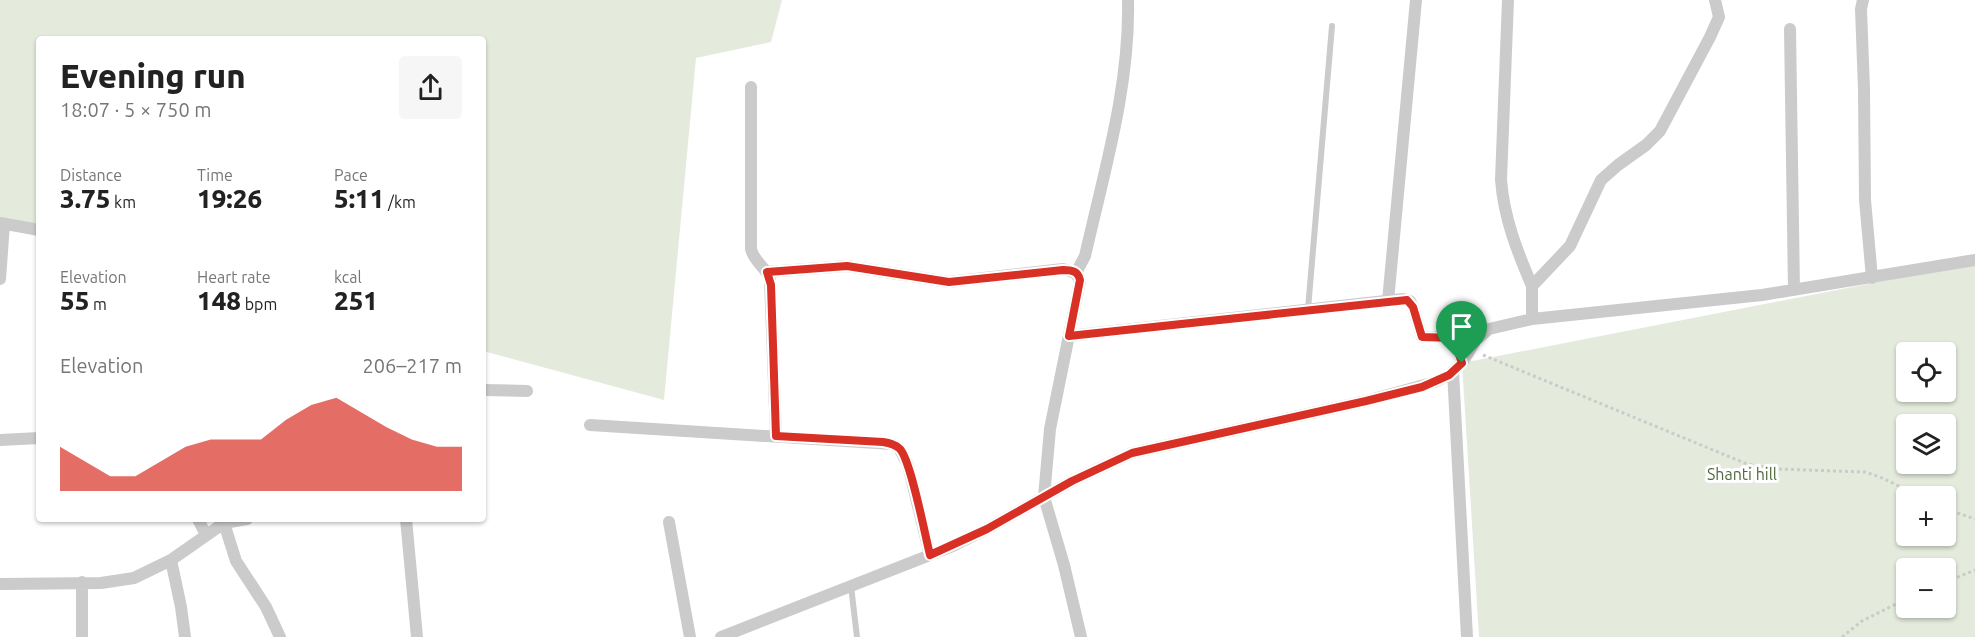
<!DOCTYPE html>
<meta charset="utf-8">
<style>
:root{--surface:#fff;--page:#f6f6f6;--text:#222;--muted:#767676;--accent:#d93025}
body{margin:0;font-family:Ubuntu,sans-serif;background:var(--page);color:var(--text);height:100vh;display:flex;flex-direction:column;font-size:22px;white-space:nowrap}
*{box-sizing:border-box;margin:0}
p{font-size:20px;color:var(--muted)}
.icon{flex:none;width:33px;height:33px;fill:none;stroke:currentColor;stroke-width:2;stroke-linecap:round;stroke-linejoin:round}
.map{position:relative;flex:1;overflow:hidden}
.side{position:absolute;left:36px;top:36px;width:450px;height:486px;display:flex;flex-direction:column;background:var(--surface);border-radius:6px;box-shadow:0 2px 4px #0004}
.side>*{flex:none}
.fabs{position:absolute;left:1896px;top:342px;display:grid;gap:12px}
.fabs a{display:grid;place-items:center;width:60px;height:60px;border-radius:6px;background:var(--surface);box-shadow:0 2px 4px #0004;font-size:30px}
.pin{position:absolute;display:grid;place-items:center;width:51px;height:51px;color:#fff;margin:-62px -26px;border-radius:50% 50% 50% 0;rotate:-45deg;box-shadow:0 0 6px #0007}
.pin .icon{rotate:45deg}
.round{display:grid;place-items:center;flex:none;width:63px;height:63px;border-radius:6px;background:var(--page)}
.head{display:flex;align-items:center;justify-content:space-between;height:102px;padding:0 24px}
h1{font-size:33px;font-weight:800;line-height:45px}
.stats{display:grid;grid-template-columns:repeat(3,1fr);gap:9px;height:102px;padding:6px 24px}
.stats div{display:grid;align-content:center}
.stats b{font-size:26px;font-weight:800}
.stats small{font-size:16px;font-weight:400}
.stats p{font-size:16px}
.chart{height:168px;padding:12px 24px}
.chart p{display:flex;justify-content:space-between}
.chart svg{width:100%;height:108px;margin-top:6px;fill:var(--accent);opacity:.7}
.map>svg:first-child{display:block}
.green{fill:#e4ebdc;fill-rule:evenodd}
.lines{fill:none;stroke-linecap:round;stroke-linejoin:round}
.path{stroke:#cbcbcb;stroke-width:3;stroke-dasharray:3 3;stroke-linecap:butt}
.lane{stroke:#cbcbcb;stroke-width:6}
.street{stroke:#cbcbcb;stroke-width:12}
.route-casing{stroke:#fff;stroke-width:12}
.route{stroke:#d93025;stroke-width:8}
.labels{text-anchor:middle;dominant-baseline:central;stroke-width:6;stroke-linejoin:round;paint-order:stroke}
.park-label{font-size:16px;fill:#50693c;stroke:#fff}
</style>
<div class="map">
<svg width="1975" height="637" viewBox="0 0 1975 637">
<rect width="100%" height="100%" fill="#fff"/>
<!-- green -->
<path class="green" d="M0 0H782L771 42 696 58 664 400 483 351V39H39V230L0 219Z
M1975 263V637H1479L1462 363ZM1906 352H1946V392H1906ZM1906 424H1946V464H1906ZM1906 496H1946V536H1906ZM1906 568H1946V608H1906Z"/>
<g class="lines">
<!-- path -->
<path class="path" d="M1483 355 1747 464 1777 469 1865 472 1880 477 1920 496
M1946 509 1975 519
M1946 582 1975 570
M1842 637 1862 621 1906 599"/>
<!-- lane -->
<path class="lane" d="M1308 309 1332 26
M851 586 857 637"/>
<!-- street -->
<path class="street" d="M1508 0 1501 180C1504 218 1517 251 1532 286
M1863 0 1861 9 1864 89 1865 200 1872 278
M1790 29 1794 290
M751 87V249C754 262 766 267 770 279L776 436
M0 223 39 230
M767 272 847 266 949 282 1063 269 1076 273 1080 281 1050 429 1044 497 1064 565 1081 637
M1076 273 1085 256C1104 172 1130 87 1128 0
M0 279 4 224
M1388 301 1416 0
M1532 319V286L1570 246 1601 180 1618 165 1646 145 1660 131 1710 37 1719 17 1715 0
M1069 336 1403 299 1410 301 1413 307 1422 337H1453L1462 363
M1453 371 1467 637
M483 390 527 391
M590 425 892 444 899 448 908 465 930 555
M0 440 39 438
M198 519 206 535
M406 519 417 637
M669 522 690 637
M224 523 236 561 266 607 280 637
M171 560 181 607 185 637
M0 584 101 583 134 578 171 560 224 523 247 519
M82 637V582
M721 637 953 546 987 529 1072 481 1132 453 1366 401 1435 382 1449 375 1462 363 1476 340 1489 329 1532 319 1762 295 1975 260"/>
</g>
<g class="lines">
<!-- route casing -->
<g class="route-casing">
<path id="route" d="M847 266 949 282 1063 270C1072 270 1078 271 1080 280L1069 336 1407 300 1413 307 1422 337 1453 338 1462 363 1449 375 1422 387 1366 401 1132 453 1072 481 987 529 930 555C925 535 911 461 900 449 895 444 889 443 883 442L776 436 771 285 767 272Z"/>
</g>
<!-- route -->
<use href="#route" class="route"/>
</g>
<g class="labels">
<!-- park labels -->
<g class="park-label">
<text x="1742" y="474">Shanti hill</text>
</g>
</g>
</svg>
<div class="fabs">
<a><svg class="icon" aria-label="locate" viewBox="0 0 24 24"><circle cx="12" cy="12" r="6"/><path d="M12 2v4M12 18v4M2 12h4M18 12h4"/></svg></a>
<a><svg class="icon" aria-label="layers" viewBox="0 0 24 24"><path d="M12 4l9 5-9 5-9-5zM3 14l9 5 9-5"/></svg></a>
<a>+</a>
<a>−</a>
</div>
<div class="pin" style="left:1462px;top:363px;background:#1e9e55"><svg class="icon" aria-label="arrive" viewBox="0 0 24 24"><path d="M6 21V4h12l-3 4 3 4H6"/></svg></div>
<section class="side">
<div class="head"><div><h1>Evening run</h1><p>18:07 · 5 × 750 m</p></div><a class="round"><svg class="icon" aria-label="share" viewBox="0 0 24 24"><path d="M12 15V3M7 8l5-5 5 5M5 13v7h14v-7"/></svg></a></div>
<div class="stats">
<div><p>Distance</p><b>3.75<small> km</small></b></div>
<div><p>Time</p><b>19:26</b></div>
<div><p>Pace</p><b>5:11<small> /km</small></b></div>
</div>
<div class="stats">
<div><p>Elevation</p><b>55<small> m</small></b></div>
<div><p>Heart rate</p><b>148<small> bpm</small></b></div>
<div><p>kcal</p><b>251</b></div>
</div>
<div class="chart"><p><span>Elevation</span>206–217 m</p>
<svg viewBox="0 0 160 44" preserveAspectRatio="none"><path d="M0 44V26L10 32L20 38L30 38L40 32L50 26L60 23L70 23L80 23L90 15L100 9L110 6L120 12L130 18L140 23L150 26L160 26V44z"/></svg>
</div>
</section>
</div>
